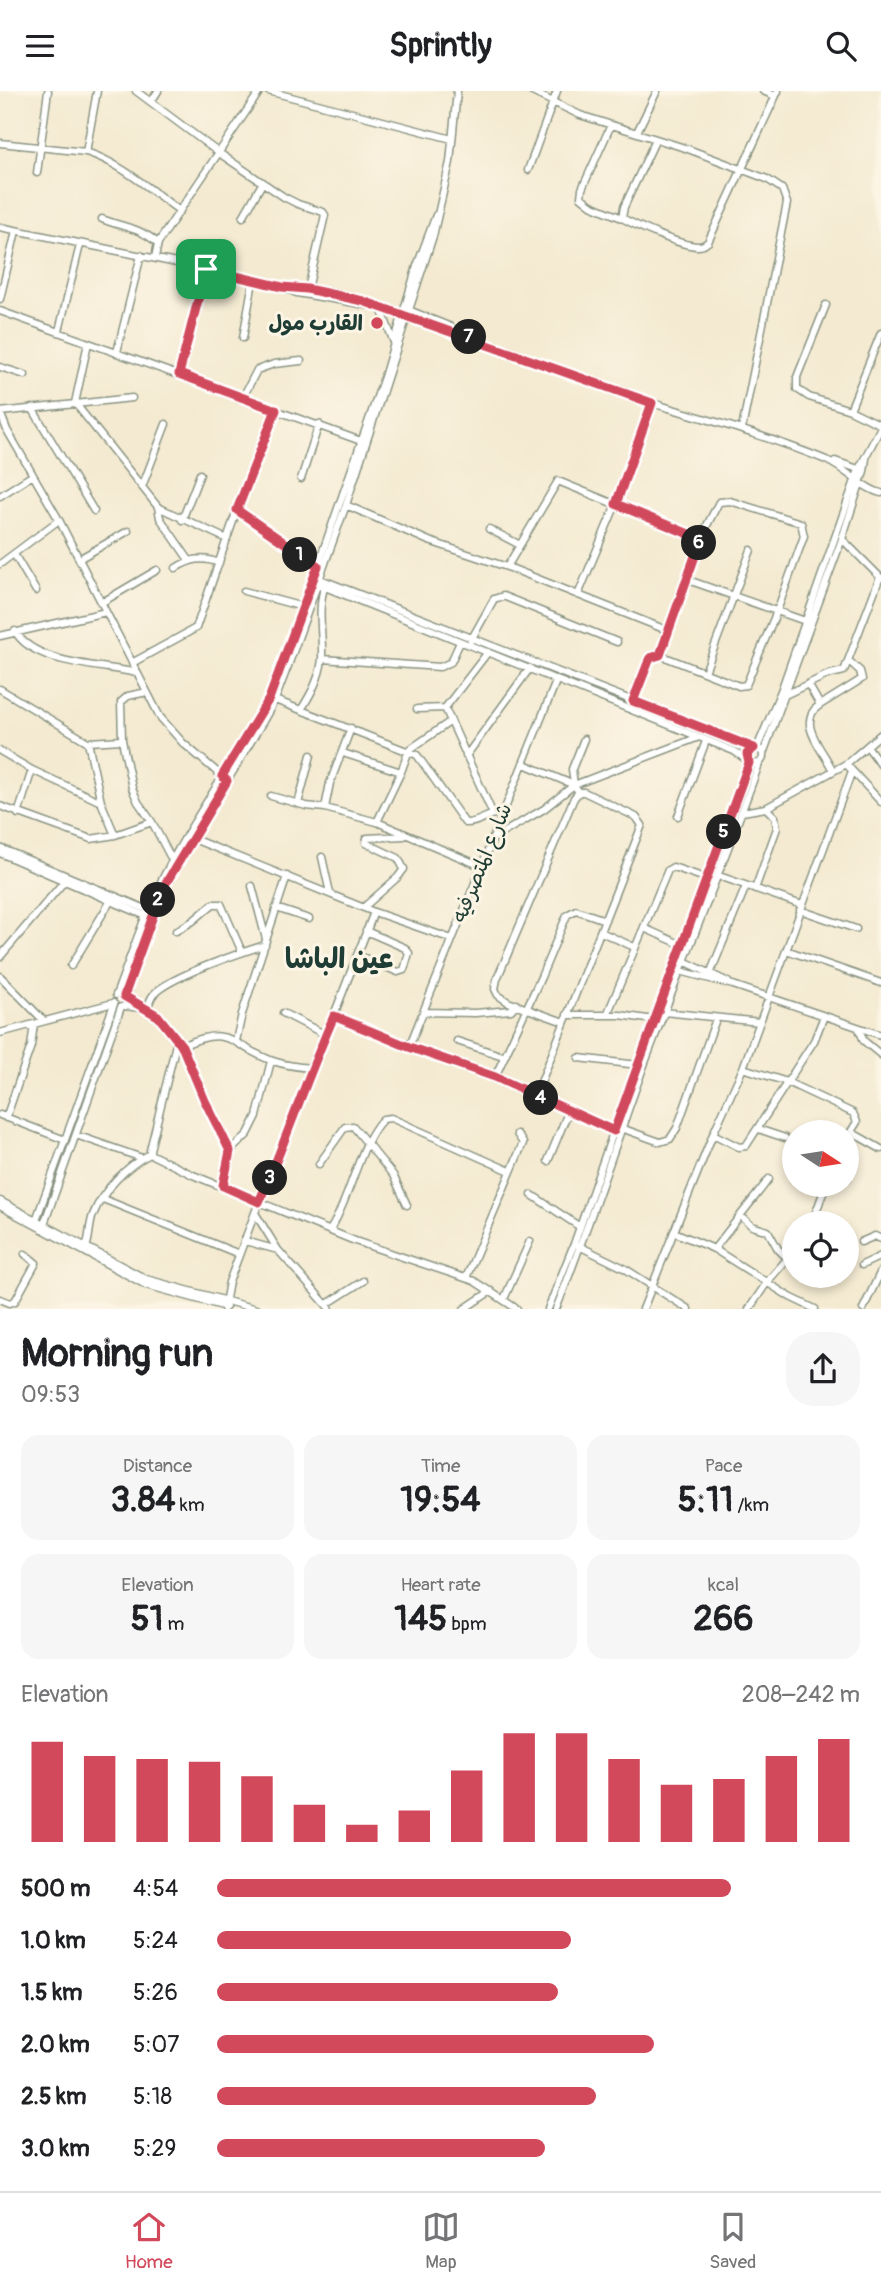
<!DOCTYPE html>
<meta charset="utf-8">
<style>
:root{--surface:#fff;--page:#f6f6f6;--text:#202124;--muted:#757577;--line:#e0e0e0;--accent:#d1495b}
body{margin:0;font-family:Pangolin,"Playpen Sans Arabic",sans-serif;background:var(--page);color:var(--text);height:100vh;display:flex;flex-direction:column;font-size:26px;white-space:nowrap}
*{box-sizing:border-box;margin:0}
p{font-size:23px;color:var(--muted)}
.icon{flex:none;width:38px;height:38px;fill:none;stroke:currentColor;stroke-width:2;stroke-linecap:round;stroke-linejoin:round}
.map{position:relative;height:1218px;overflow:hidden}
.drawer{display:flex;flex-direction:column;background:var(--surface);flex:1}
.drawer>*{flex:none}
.needle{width:46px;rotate:102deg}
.buttons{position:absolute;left:782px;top:1029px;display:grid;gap:14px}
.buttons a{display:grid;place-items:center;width:77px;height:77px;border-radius:50%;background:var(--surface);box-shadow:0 4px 10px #0003;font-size:35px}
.pin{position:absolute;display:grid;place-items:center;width:60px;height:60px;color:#fff;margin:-30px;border-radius:14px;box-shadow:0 4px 10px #0006}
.km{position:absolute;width:35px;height:35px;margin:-18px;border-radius:50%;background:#222;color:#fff;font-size:19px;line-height:35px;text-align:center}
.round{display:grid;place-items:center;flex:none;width:74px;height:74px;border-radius:28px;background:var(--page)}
.overview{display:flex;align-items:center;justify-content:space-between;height:119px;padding:0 21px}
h1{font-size:38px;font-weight:700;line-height:52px}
.metrics{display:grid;grid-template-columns:repeat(3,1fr);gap:10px;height:119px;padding:7px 21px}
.metrics div{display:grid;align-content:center;border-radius:18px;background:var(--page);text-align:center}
.metrics b{font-size:35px;font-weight:700}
.metrics small{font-size:19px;font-weight:400}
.metrics p{font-size:19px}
.chart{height:196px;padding:14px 21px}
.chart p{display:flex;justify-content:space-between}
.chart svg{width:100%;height:126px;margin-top:7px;stroke:var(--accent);stroke-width:6}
ul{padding:0 21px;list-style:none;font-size:23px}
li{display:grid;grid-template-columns:112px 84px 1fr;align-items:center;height:52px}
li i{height:18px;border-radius:9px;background:var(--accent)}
header{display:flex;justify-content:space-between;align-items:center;height:91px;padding:0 21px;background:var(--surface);font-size:32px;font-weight:700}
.dock{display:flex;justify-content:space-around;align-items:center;height:98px;border-top:2px solid var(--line);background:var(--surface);font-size:19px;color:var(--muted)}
.dock a{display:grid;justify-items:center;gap:4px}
.dock .on{color:var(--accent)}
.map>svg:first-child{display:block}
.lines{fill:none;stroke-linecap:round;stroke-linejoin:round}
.minor-casing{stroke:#8a9482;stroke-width:9}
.minor{stroke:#fff;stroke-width:6}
.route-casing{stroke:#fff;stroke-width:14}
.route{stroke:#d1495b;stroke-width:9}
.poi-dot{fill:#d1495b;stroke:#fcf5e5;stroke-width:2.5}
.labels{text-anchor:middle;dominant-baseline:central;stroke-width:6;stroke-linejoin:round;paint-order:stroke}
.poi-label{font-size:21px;font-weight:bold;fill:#1f3d34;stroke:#fcf5e5;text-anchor:end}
.street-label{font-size:21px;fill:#1f3d34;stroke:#fcf5e5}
.district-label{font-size:28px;font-weight:bold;fill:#1f3d34;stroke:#fcf5e5}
</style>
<header><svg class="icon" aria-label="menu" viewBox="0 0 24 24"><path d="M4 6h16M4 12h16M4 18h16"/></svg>Sprintly<svg class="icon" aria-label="search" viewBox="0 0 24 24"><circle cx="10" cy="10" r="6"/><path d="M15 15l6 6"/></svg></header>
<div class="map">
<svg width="881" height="1218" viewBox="0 0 881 1218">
<rect width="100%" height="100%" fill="#fcf5e5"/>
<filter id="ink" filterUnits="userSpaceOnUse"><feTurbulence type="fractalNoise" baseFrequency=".0143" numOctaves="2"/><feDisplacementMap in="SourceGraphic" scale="14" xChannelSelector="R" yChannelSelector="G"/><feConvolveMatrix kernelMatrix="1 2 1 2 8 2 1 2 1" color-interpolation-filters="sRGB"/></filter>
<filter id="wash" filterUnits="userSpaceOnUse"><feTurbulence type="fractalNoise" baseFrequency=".00686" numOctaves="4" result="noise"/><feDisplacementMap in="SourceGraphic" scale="28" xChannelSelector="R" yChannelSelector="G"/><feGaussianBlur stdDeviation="1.57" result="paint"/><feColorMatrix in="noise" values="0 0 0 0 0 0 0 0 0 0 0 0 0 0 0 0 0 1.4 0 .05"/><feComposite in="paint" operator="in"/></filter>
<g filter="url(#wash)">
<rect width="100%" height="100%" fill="#f4ead1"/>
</g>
<g filter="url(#ink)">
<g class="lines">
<!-- minor casing -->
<g class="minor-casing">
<path id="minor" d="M136 0 219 62 284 106 298 113 323 121 325 124 308 198
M268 0 452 48
M530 0 580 24 688 58 767 88 782 98 787 112 742 338
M763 0 775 5
M151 11 158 0
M611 34 582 98 581 106 591 114 622 127
M637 41 657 0
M656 48 624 116 622 127C637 135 681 155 698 155 704 155 703 154 708 151L778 0
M0 52 86 61C121 72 150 99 180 120
M86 61 97 0
M528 79 557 0
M37 82 48 0
M243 126 263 91
M102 128C124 137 139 136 158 152
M0 136 206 178 282 196 297 202 367 214
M155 167 158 152 260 0
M282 196 312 198 363 210 652 312 616 413 578 504
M0 208 16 140
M826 214 797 286V298L809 306 850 319
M380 215 393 249
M406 218 451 236
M0 220 361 350
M59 240 80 154
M881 242 850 319 881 334
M243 247 253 190
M88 252 75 312 158 416 227 448
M117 261 141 164
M0 276 25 284
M179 283 206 178
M243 306 257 279 274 273 301 270
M652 312C710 329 770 346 826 369 846 378 862 397 881 402
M32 317 94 420
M0 321 7 339 59 429 160 626 183 652 223 686
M0 321 132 307
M835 370 861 379
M301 388 319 333
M142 396 166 333
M0 405 33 384
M346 414 429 450 513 478 669 540
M158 416 160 427 189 469
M237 419 318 475
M182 429 200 383
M489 438 520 454
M842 448 881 487
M14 463 36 500
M79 468 128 440
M0 473 59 429
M507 476 558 390 700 448
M176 477C190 468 203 465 219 472
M315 486 754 657
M688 489 808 531
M315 492 734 660 747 669
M244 500 303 516
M101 512 157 479
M15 540C34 574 103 574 137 582
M0 545 106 521
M471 549 494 508 503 505 617 551
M322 568 440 576 451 571 460 551
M132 572 196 537 237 419 276 319
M705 581 751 459
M808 593 820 614 862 588 860 580 849 570
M0 598 88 651 122 649
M147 601 128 605 121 611 122 649 132 697 138 711 152 731 172 769
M787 603 827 584 844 580 880 486
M275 609 417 664 465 732C478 733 489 722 502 721
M633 610 646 575 654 565 660 564 739 595 746 594 777 520 804 445 801 432 730 410 719 411 700 448 660 564
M820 614C794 631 825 661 833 680
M445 617 492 721
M417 618 445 617 488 561
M301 619C311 603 320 587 322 568 323 544 317 520 324 497
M881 643 846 673 881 711
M88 651 101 711 115 744
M867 655 881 674
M747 665a8 8 0 1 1 16 0a8 8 0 1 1-16 0Z
M757 657 781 600 859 378 881 336
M0 660 32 679 101 711
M343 662 401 681
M763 663 842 448 864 380 866 368
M466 665 530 577
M524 673 574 694 579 701H584L636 726 642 734 536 1004
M574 694 572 678 584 648
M271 705 306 715 325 717 330 692 351 637
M298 713 311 664
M0 715 91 748 115 744 152 731
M325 717 377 731 481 775
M742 721 766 717 846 673
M18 723 32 679
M678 725 706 650
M377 731 401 681 409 659 451 630
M191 747 374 821 452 848
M492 748 544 718 574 694 699 646
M0 757 148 819
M0 762 146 825
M322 766 330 802
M719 785 802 814
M252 795 266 848
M755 798 777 737 775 726 766 717
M364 816 398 786 404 778 398 767 366 752 367 747 404 745
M276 817 309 828
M800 819 856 838
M644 837 682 854
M176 840 193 830 213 813H221L242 861
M601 841 634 856
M786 859 881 892
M357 864 398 881 404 879 409 862 405 857 366 840
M0 866 67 787
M684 870 728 891
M71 875 113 806
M680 880 733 894 881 944
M710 883 746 795
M0 885 44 930
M116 904C134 857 147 814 172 770 205 708 249 652 278 588L384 286 417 175 436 124
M124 905 163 797 262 632 275 609 288 575 346 414 433 145 450 71 457 0
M125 908C149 915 163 930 177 949L150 1059V1063
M124 915 143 917
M148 918C149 912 150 907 154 903 169 886 242 861 265 854
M423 921 475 922 511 919 516 913
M664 921 760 931
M283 922 326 944
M334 924 409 956 495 986 614 1040
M567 924H620L654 929
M607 924 668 779 673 776 708 788
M564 931 508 911 498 904 495 898 497 888 574 707 579 701
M859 938 864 950 881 964
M0 942 113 912
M236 950 242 923 287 785
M457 950 503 965
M181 953 205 1010 230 1060
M182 955C232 932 230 955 273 970 285 974 298 976 311 977
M409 956 557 588
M579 967 638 974
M743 977 787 991 853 1022 857 1031 847 1047
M495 986 541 886 567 824 576 819 605 829
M0 1024 65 1049
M6 1027 31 955 34 933
M621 1037 660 1051 670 1048 677 1037 716 928
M758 1038 785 1047
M851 1041 881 1058
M713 1043 739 1056 746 1055 814 950 824 925
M76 1044 142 1067
M150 1063 193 1084 355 1150 474 1190 517 1218
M548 1070 569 1019
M319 1073 345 1036 353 1035 393 1084 407 1114
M847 1083 848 1087
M223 1095 230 1060 248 1043 257 1025 271 970
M532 1104 580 1136
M103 1108 239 1163
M0 1110 146 1188 256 1218
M0 1115 146 1194 226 1216
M255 1122 278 1159 330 1218
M741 1125 752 1135 768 1140 778 1158 787 1167
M35 1132 114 913
M812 1132 826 1094
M43 1136 121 916
M330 1139C350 1109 360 1050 383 1028L391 1027 510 1080
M674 1141 714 1158 790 1206 815 1218
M245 1150 278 1159
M861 1151 875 1145 881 1148
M579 1155 624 1177 688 1218
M86 1157C90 1146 89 1134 93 1124 103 1099 126 1075 150 1063
M714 1158 769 1088
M862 1174 881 1165
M466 1187 523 1052 517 1043
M0 1208 10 1212 15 1210 36 1172 25 1163
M504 1208 530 1150
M327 1213 363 1190
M224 1218 229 1191 259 1111 282 1059 311 977 334 924 374 821
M464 1218 491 1200
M548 1218 574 1153 627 1002 749 672
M556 1218C588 1139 614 1057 643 977 681 875 723 775 759 673
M643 1218 713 1043 743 977 852 680
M749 1218 768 1190 794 1160
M863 1218 881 1180"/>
</g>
<!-- minor -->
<use href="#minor" class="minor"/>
</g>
</g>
<g class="lines" filter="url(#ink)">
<!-- route casing -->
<g class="route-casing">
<path id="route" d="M206 178 282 196 307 198 363 210 652 312 616 413 701 448 660 564 650 567 633 610 754 657 747 663 749 672 614 1040 495 986 409 956 334 925C307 986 286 1050 259 1111L223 1095 230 1060 205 1010 182 955 158 925 124 905 163 797 227 690 222 685 269 608 318 475 237 419 276 319 179 283Z"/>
</g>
<!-- route -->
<use href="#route" class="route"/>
</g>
<!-- markers -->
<circle class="poi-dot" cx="377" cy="232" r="7"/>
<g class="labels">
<!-- poi labels -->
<g class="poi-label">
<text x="363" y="232">القارب مول</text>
</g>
<!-- street labels -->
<g class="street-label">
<text transform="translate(482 772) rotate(-68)">شارع المتصرفيه</text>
</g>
<!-- district labels -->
<g class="district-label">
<text x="339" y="868">عين الباشا</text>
</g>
</g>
</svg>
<div class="buttons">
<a><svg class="needle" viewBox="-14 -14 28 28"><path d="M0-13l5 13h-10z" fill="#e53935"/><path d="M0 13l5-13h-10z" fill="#757577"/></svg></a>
<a><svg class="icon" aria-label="locate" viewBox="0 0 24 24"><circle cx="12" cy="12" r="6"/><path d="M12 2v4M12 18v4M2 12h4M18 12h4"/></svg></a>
</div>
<div class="pin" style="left:206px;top:178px;background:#1e9e55"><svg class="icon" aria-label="arrive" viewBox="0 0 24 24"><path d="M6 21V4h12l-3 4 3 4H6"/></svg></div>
<b class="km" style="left:300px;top:464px">1</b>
<b class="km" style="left:158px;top:809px">2</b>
<b class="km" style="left:270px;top:1087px">3</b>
<b class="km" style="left:541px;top:1007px">4</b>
<b class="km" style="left:724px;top:741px">5</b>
<b class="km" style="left:699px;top:452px">6</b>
<b class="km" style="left:469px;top:246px">7</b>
</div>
<section class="drawer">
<div class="overview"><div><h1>Morning run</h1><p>09:53</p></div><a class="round"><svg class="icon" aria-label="share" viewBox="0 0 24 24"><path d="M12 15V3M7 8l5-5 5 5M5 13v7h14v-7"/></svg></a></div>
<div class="metrics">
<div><p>Distance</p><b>3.84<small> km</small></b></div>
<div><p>Time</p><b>19:54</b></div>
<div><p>Pace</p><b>5:11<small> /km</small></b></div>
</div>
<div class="metrics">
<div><p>Elevation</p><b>51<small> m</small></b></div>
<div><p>Heart rate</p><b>145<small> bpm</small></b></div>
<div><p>kcal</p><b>266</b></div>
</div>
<div class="chart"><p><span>Elevation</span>208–242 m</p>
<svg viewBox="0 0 160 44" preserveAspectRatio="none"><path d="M5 44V9M15 44V14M25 44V15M35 44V16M45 44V21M55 44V31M65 44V38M75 44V33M85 44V19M95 44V6M105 44V6M115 44V15M125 44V24M135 44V22M145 44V14M155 44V8"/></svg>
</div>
<ul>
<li><b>500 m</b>4:54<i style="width:80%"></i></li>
<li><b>1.0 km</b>5:24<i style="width:55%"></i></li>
<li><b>1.5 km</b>5:26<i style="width:53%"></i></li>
<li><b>2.0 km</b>5:07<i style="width:68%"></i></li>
<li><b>2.5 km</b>5:18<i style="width:59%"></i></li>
<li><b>3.0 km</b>5:29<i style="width:51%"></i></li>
</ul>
</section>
<nav class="dock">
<a class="on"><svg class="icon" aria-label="home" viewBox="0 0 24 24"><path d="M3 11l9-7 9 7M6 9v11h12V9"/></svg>Home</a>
<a><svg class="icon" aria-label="map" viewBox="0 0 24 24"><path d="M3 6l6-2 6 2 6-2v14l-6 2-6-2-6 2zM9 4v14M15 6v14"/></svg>Map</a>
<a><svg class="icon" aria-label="saved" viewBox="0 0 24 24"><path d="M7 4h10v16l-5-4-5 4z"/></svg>Saved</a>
</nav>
